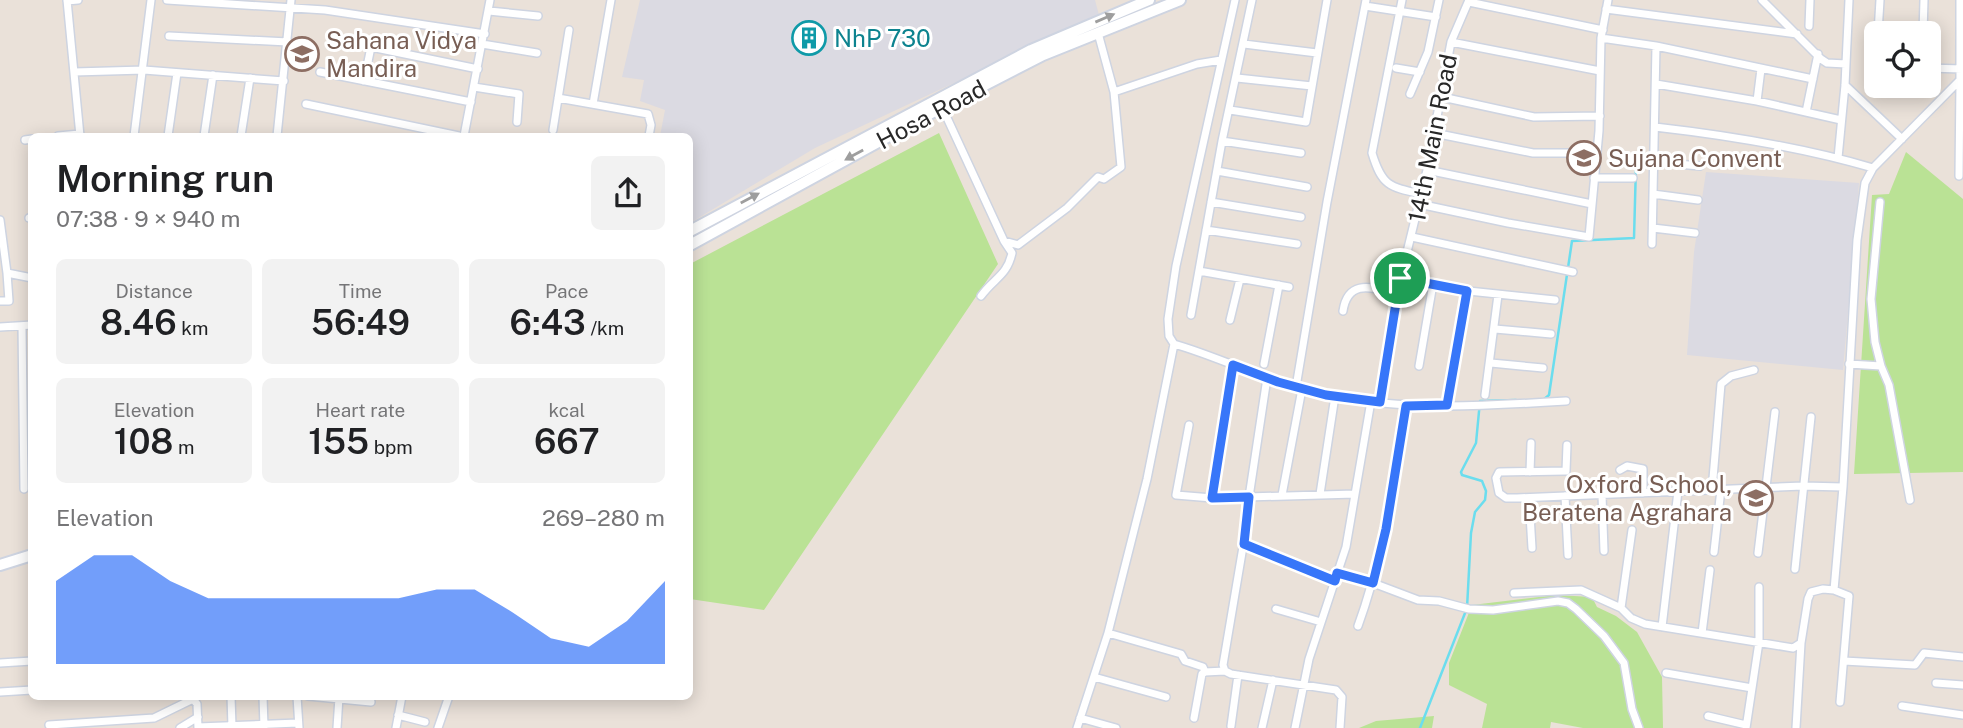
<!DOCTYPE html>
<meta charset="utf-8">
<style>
:root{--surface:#fff;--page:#f2f2f2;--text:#202124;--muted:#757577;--accent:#3776f9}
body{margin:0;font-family:"Public Sans",sans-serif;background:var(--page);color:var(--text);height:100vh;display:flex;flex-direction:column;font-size:26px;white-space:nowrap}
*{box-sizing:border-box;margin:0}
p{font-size:23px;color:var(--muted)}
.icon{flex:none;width:38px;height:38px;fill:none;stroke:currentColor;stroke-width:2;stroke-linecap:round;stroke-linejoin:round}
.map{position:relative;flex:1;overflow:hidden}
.side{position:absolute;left:28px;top:133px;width:665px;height:567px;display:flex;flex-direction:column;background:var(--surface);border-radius:10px;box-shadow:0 4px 18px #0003}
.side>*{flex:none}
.fabs{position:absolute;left:1864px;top:21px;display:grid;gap:14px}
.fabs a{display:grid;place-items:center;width:77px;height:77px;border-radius:10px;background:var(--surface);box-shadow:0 4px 18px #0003;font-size:35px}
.pin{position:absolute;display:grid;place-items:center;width:60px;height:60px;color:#fff;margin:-30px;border:4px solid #fff;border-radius:50%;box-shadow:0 2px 7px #0007}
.round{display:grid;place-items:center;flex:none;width:74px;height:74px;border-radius:10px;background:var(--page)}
.overview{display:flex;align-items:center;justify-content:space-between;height:119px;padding:0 28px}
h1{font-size:38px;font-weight:600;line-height:52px}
.metrics{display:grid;grid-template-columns:repeat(3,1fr);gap:10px;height:119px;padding:7px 28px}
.metrics div{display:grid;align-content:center;border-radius:10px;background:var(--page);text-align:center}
.metrics b{font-size:35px;font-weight:600}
.metrics small{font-size:19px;font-weight:400}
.metrics p{font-size:19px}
.chart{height:196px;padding:14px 28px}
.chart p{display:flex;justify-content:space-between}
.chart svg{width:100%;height:126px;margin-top:7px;fill:var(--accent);opacity:.7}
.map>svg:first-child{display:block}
.industrial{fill:#dbdae2}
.green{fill:#bae295}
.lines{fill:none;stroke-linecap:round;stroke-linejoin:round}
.stream{stroke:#6bddee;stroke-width:2.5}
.street-casing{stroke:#ced4e1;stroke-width:10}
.secondary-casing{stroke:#ced4e1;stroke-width:14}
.street{stroke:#fff;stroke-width:7}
.secondary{stroke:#fff;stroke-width:10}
.oneway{fill:#9e9e9e}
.route-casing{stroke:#fff;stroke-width:14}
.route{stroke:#3776f9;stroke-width:9}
.labels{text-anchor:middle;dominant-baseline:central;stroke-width:6;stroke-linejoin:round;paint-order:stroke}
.culture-label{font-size:24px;fill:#0d838f;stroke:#fff;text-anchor:start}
.education-label{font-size:24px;fill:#785e54;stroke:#fff;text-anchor:start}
.street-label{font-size:24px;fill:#282828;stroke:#fff}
</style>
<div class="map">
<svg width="1963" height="728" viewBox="0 0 1963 728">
<rect width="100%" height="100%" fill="#eae1d9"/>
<!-- industrial -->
<path class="industrial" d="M640 0H1095L1099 15 815 148 690 223V136H660L665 110 640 101 644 80 622 77Z
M1706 172 1859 183 1843 370 1687 355 1694 252Z"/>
<!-- green -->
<path class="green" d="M939 133 998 264 764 610 690 599V264Z
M1906 152 1963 199V472L1854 474 1872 195 1889 194Z
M1556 595 1592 597 1597 607 1616 616 1637 632 1662 677 1663 728H1583L1551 722 1550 728H1482L1487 704 1449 685V663L1472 605Z
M1434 716 1432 728H1359L1376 721Z"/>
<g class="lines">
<!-- stream -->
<path class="stream" d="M1543 400 1549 395 1572 241 1634 238 1636 165
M1420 728 1467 608 1471 533 1475 512 1485 500 1486 491 1482 481 1462 475 1461 472 1476 443 1480 401 1516 400"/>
<!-- street casing -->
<g class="street-casing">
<path id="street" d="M67 0 80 136
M167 0 325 10 485 34
M1235 0 1176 266 1168 319 1169 336 1174 344C1226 359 1273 385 1326 395 1404 411 1487 406 1566 401
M1402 0 1372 153C1382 186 1389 187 1422 194
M1762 0 1821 59 1827 63 1846 64
M67 1 78 0
M1469 2 1603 30
M1365 6 1436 17
M1606 9 1797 34
M489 11 538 16
M1809 26 1810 0
M1098 33 1114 92
M1878 33 1880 0
M1923 33 1924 0
M169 36 288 42
M1601 38 1656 46 1813 79
M1451 42 1600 71
M482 44 537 53
M1244 44 1317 53
M1396 68 1420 72
M1928 68 1962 69
M74 72 144 70 284 81
M320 72 471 102
M1237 78 1312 86
M364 81 371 47 478 69
M1656 84 1757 101 1841 120
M1845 85 1902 139
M474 87 519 94 517 122
M1410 94 1428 52 1439 0
M1442 97 1534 117 1600 116
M558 98 648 114 651 125 649 136
M1757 101 1761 69
M306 104 459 136
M593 104 611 0
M942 107 1004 241 1018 245 1067 208 1098 177 1104 179 1121 167 1114 92 1197 64 1221 60
M1230 110 1306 122 1327 0
M1806 112 1818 54
M1655 127C1725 135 1805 148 1873 168
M553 130 569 30
M1434 133 1533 153H1596
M58 136 80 134
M134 136 151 0
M168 136 177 73
M204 136 213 75
M241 136 250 78
M277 136 291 0
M464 136 490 0
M25 140 32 139
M1222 141 1301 153
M1838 158 1845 85 1849 0
M1654 162 1700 166
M1427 170 1592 204
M1217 171 1307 187
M1959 176 1960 81
M1594 178H1633
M1653 194 1698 200
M1211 202 1301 217
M1880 202 1871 299 1875 342 1881 366 1889 385 1910 500
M1419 204 1508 223 1589 237 1599 131 1601 38 1608 0
M29 218H32
M0 220 7 273 32 278
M1653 228 1695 233
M1206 230 1297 244
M1412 237 1573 272
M1652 244 1656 46
M1199 271 1289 287
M1400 278 1459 290 1555 300
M981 296C994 278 1007 276 1012 253L1004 241
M0 301H9L7 273
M1343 311C1348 278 1373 288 1397 293
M1191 315 1222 141 1252 0
M1230 320 1240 279
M22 326 24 489
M0 327 32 325
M1495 329 1551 334
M1491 363 1543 368
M1264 364 1279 285
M1849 364 1881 366
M1419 366 1433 284
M1267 378 1249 497 1246 529 1223 665 1225 671 1231 674 1336 690 1342 697 1340 728
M1296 387 1327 202 1366 0
M1485 395 1498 295
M1379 402 1397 293 1427 170 1451 42 1469 0
M1447 405 1467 291
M1189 425 1176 495 1212 498 1355 494
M1567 445 1566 471 1499 472 1496 478 1499 493 1506 498H1517L1803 486 1843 487
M1620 470 1627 466 1643 469V493
M1530 472 1531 443
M1712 490 1721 384 1731 376 1754 370
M1320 494 1335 396
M1282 495 1302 389
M1602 495 1604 551
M1565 496 1568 555
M1212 498 1233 364
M1529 498 1532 548
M1632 530 1621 608 1631 618 1645 624 1793 648 1801 643 1808 599 1811 592 1823 589 1834 590 1843 487 1857 240 1865 183 1873 168 1960 80V0
M1244 544 1335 581
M1714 552 1721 489
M1758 553 1775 412
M1795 569 1811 417
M1337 573 1373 583 1418 600 1439 601 1469 609 1493 610 1558 601 1568 603 1576 609 1604 636 1624 663 1632 709 1639 728
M1834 590 1849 596 1840 702
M1514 593 1581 590 1621 608
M1276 609 1321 622
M1358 626C1385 552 1392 482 1406 406
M1662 627 1678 491
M1108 633 1181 654 1185 661 1203 667 1205 672
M1702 633 1710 570
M1844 661 1915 665 1924 653 1963 657
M0 663 32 661
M1666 673 1752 688
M1094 677 1166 697
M1936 683 1963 685
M0 692 32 690
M231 696 232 727
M263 696 264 727
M297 696 299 728
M308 696 371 702
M1902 706 1963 715
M398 715 425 722
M1708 716 1746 725
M1080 718 1116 728
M1194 718 1202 674 1205 672 1225 671
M49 725 154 718 193 699 197 704 198 728
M1231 726 1238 675
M198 727 298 723
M180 728 198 717
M337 728 339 697
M396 728 402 696
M438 728 449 696
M1077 728 1108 633 1147 479 1174 344
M1262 728 1273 680
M1295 728 1309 659 1346 547 1371 401
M1746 728 1759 642V587
M1796 728 1801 643"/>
</g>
<!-- secondary casing -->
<g class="secondary-casing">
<path id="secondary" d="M690 231 1031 50 1149 0
M690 245 942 107 1043 55 1180 0
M0 565 32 555"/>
</g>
<!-- street -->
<use href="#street" class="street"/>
<!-- secondary -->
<use href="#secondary" class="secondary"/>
</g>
<!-- one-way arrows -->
<defs><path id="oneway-solid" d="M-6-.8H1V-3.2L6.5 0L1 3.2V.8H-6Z" transform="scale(1.75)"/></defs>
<g class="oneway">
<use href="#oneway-solid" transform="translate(1105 18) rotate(-23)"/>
<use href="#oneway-solid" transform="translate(854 155) rotate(151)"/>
<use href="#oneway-solid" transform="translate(750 198) rotate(-28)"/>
</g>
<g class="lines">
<!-- route casing -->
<g class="route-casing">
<path id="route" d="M1400 278 1467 291 1447 405 1406 406 1386 529 1373 583 1337 573 1335 581 1244 544 1249 497 1212 498 1233 365 1278 382 1326 395 1380 402Z"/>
</g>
<!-- route -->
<use href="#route" class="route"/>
</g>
<!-- icons -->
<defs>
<g id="building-ring" transform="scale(1.75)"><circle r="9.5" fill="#fff" stroke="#0f9aa8" stroke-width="1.5"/><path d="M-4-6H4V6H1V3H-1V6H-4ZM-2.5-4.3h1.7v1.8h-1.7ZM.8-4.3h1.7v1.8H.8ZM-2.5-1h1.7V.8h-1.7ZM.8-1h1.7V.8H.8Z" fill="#0f9aa8"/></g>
<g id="school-ring" transform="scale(1.75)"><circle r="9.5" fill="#fff" stroke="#8d6e63" stroke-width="1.5"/><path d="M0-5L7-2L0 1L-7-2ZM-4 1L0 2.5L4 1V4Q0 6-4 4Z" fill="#8d6e63"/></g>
</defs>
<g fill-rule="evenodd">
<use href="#building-ring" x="809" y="38"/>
<use href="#school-ring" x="302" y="54"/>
<use href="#school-ring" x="1584" y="158"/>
<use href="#school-ring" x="1756" y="498"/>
</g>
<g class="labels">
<!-- culture labels -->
<g class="culture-label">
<text x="834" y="38">NhP 730</text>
</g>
<!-- education labels -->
<g class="education-label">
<text x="326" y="40">Sahana Vidya<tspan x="326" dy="28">Mandira</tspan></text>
<text x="1608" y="158">Sujana Convent</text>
<text x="1732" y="484" text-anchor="end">Oxford School,<tspan x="1732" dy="28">Beratena Agrahara</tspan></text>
</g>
<!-- street labels -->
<g class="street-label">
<text transform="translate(931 114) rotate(-28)">Hosa Road</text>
<text transform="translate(1432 138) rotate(-79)">14th Main Road</text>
</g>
</g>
</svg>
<div class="fabs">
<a><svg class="icon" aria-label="locate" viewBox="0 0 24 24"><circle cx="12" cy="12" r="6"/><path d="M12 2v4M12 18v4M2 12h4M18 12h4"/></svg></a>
</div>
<div class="pin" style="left:1400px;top:278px;background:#1e9e55"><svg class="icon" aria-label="arrive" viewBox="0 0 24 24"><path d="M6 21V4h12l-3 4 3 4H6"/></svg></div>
<section class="side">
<div class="overview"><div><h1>Morning run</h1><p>07:38 · 9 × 940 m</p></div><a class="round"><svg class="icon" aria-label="share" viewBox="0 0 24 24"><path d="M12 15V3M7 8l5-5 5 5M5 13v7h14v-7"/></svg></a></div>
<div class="metrics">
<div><p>Distance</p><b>8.46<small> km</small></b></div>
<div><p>Time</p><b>56:49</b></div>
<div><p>Pace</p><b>6:43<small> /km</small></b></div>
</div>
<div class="metrics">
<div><p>Elevation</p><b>108<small> m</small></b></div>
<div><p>Heart rate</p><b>155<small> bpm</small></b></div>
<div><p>kcal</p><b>667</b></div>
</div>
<div class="chart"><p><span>Elevation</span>269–280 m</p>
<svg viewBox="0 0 160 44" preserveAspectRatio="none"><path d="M0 44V15L10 6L20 6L30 15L40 21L50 21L60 21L70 21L80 21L90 21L100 18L110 18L120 26L130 35L140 38L150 29L160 15V44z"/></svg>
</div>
</section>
</div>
